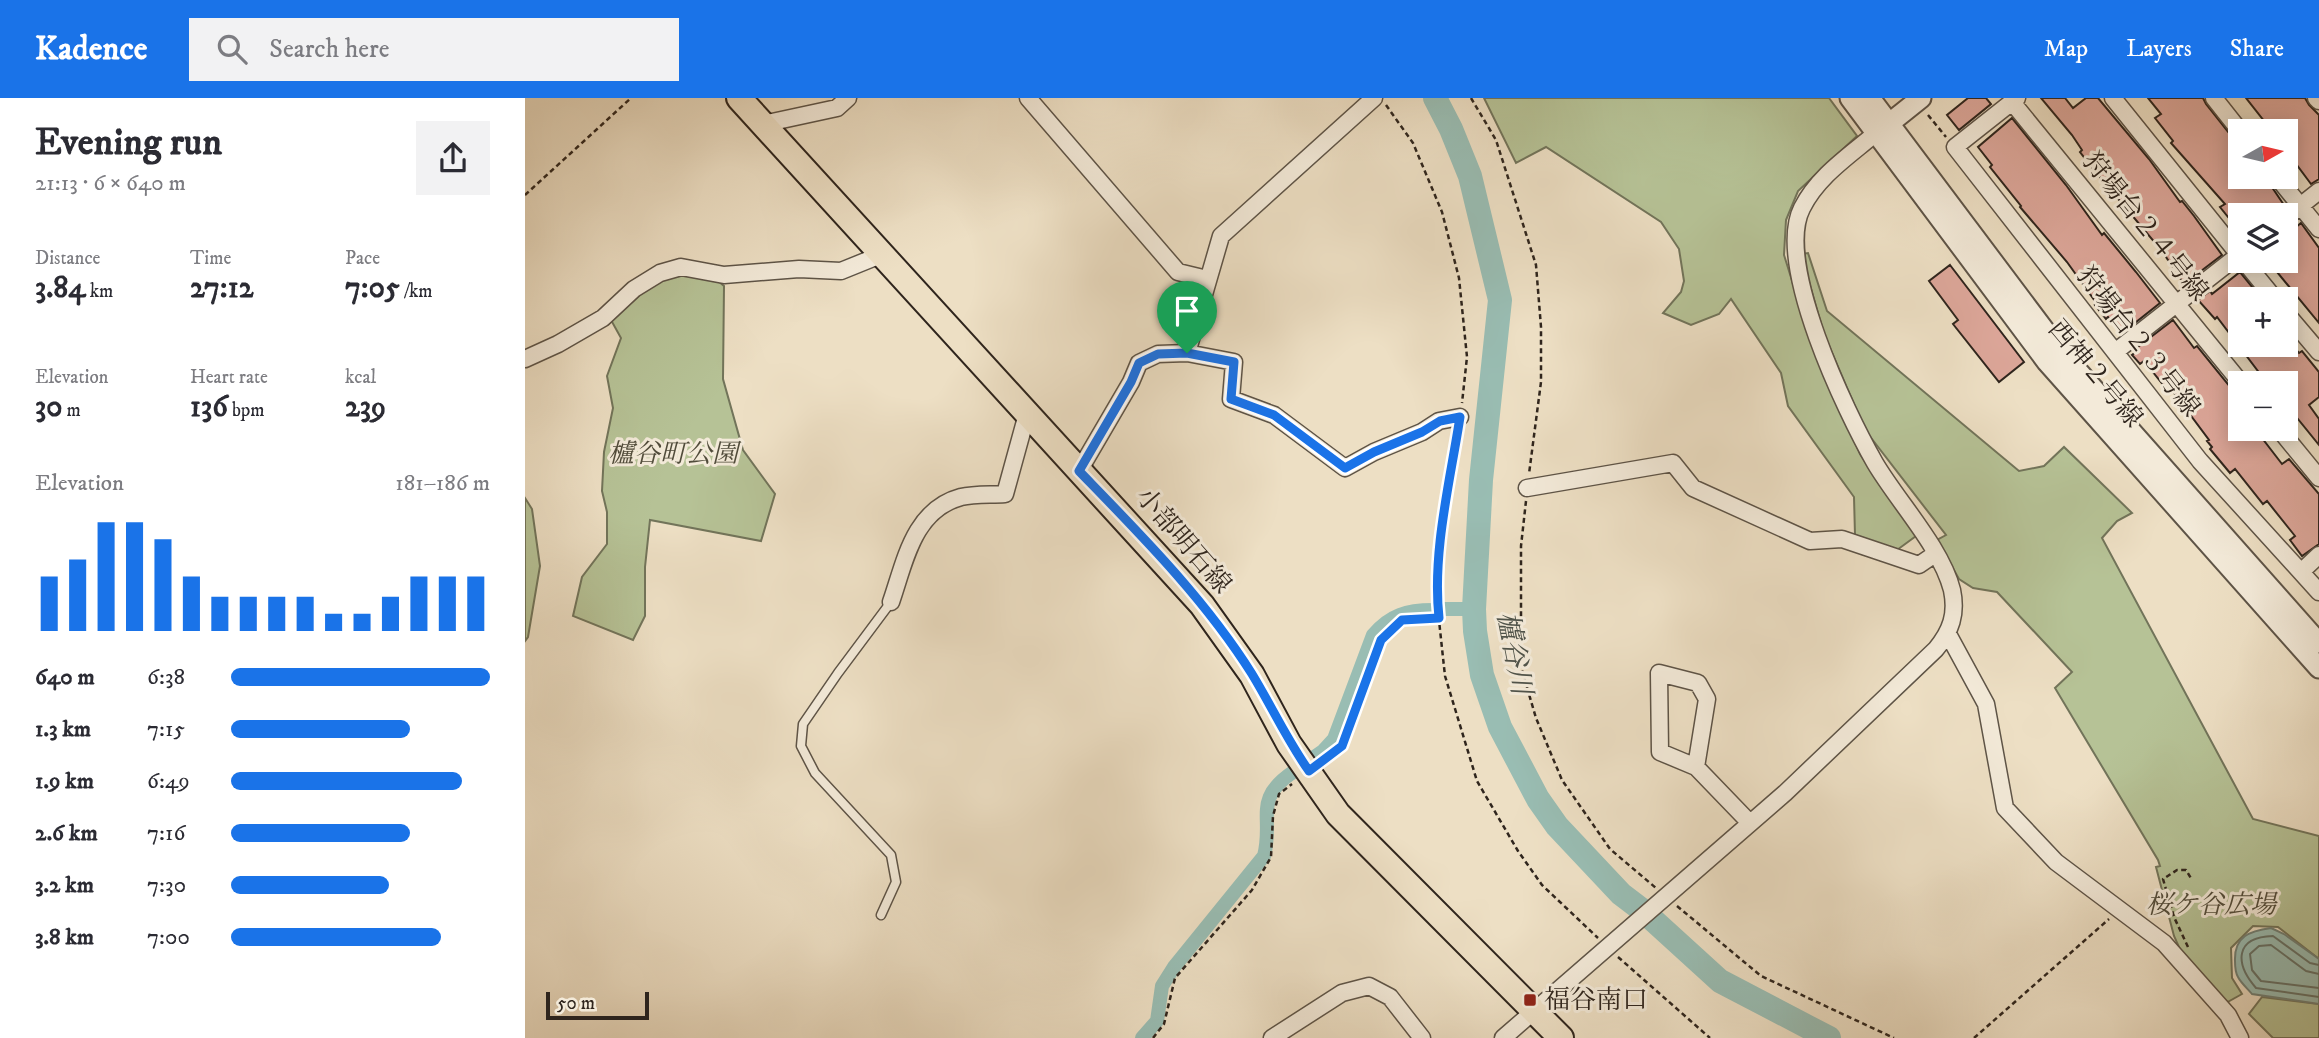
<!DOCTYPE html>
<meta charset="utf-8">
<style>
:root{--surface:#fff;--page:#f2f2f3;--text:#2b2b33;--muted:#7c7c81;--accent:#1a73e8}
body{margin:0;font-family:"IM FELL DW Pica","Noto Serif JP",serif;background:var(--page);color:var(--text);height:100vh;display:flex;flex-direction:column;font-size:26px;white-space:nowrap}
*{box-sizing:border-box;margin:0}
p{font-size:23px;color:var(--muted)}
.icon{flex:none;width:38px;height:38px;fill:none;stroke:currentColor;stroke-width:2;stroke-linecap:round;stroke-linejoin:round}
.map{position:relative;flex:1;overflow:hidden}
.drawer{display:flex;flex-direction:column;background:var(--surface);width:525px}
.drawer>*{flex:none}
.needle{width:46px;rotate:82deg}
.controls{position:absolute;left:1703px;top:21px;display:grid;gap:14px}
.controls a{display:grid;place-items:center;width:70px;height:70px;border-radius:0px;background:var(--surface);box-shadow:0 4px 18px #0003;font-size:35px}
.scale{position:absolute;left:21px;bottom:18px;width:103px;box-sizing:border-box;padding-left:7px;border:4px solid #2f251d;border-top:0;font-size:19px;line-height:24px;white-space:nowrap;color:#2f251d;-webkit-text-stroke:5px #f3ead9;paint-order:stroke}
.pin{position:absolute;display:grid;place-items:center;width:60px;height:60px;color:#fff;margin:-72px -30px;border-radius:50% 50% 50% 0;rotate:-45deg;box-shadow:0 0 7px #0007}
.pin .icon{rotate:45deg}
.round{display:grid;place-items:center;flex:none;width:74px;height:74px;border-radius:0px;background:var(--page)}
.overview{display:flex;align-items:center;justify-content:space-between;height:119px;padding:0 35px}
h1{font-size:38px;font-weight:800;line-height:52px}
.metrics{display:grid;grid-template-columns:repeat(3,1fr);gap:10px;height:119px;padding:7px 35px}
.metrics div{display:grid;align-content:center}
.metrics b{font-size:30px;font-weight:800}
.metrics small{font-size:19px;font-weight:400}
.metrics p{font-size:19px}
.chart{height:196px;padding:14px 35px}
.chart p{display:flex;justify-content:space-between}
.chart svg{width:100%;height:126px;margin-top:7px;stroke:var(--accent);stroke-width:6}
ul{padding:0 35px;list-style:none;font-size:23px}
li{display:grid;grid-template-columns:112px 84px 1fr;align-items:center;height:52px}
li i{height:18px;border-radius:9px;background:var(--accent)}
header{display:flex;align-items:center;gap:42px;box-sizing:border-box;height:98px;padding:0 35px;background:var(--accent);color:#fff}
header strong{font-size:33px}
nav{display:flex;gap:38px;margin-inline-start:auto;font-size:24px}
.search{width:490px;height:63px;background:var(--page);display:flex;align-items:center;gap:18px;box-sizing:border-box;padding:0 24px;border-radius:0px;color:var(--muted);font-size:26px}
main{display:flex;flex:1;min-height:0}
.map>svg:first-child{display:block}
.green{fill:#b6c296;stroke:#72745a;stroke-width:2}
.water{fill:#99bdb3;stroke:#6f8077;stroke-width:2}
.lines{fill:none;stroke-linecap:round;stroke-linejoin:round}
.shore{stroke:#647168;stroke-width:2}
.canal{stroke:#99bdb3;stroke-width:14}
.river{stroke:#99bdb3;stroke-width:24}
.building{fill:#dca699;stroke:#2f251d;stroke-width:2}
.service-casing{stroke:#5e5447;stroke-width:11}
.minor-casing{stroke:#5e5447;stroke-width:19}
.tertiary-casing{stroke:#5e5447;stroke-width:23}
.primary-casing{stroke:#2f251d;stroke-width:28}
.path{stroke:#2f251d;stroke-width:2.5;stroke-dasharray:5 3.5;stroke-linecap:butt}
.service{stroke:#f3ead9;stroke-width:8}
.minor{stroke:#f3ead9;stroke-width:16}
.tertiary{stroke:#f3ead9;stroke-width:19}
.primary{stroke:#eddfc4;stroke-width:24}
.route-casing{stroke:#fff;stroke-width:14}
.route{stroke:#1a73e8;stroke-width:9}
.poi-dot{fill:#8f2418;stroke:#f3ead9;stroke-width:2.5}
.labels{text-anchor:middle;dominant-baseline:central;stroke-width:6;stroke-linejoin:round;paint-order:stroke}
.street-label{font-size:26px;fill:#2f251d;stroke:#f3ead9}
.park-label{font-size:26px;font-style:italic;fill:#514c3b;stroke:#f3ead9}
.poi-label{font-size:26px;fill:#2f251d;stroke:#f3ead9;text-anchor:start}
.water-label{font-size:28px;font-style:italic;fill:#4f534a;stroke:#f3ead9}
</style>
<header>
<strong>Kadence</strong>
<div class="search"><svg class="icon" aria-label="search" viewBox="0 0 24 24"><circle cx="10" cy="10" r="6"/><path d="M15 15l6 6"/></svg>Search here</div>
<nav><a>Map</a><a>Layers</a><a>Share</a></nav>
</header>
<main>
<section class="drawer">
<div class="overview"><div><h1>Evening run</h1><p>21:13 · 6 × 640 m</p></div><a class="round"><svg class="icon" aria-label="share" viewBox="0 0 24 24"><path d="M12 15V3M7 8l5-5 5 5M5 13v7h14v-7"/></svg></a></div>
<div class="metrics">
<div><p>Distance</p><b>3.84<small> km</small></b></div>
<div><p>Time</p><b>27:12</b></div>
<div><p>Pace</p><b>7:05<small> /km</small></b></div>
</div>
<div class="metrics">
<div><p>Elevation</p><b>30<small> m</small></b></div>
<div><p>Heart rate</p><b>136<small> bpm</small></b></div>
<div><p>kcal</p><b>239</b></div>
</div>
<div class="chart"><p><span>Elevation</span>181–186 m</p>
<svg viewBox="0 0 160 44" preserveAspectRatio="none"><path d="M5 44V25M15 44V19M25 44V6M35 44V6M45 44V12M55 44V25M65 44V32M75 44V32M85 44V32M95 44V32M105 44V38M115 44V38M125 44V32M135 44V25M145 44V25M155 44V25"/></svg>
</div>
<ul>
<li><b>640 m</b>6:38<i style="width:100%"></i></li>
<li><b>1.3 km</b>7:15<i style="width:69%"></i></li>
<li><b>1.9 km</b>6:49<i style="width:89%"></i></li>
<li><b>2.6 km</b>7:16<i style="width:69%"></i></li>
<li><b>3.2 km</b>7:30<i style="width:61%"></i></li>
<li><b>3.8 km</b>7:00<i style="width:81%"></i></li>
</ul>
</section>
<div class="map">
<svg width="1794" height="940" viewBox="0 0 1794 940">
<rect width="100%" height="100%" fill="#eddfc4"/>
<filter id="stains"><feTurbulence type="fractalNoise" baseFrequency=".00286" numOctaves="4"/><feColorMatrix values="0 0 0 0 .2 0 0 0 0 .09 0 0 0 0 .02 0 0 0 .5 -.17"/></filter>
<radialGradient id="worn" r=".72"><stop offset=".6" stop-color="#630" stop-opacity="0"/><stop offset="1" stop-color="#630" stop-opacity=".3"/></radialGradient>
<!-- green -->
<path class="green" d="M959 0H1304L1332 38 1273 93 1261 122 1259 157 1278 218 1303 283 1335 356 1391 438 1372 452 1330 437 1329 399 1263 308 1256 275 1206 201 1194 216 1166 227 1138 215 1156 194 1159 183 1154 151 1136 124 1021 49 991 65Z
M1283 155 1302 213 1494 373 1519 368 1539 349 1607 415 1592 423 1577 440 1728 721 1794 738V861L1753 829 1728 828 1706 850 1707 880 1717 896 1699 906 1658 858 1649 838 1631 769 1635 768 1633 762 1530 590 1547 574 1472 494 1448 490 1434 481 1412 442 1421 437 1340 332 1299 236 1276 156Z
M150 174 186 177 199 188 198 281 218 352 250 396 236 443 125 422 120 469V518L108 542 48 518 57 479 82 446V414L77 393 79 354 88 310 82 278 96 240 86 222 117 195Z
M0 400 7 411 15 468 3 539 0 543Z
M1737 899 1794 906V940H1748L1724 916Z"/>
<!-- water -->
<path class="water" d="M1746 830 1759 836 1794 861V906L1727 896C1723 891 1716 885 1713 879 1710 874 1710 868 1710 863 1709 838 1725 833 1746 830Z"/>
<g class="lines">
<!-- shore -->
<path class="shore" d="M1794 867 1785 865 1748 838C1709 839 1710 866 1731 890L1794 899
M1794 876 1781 873 1746 847 1734 848 1725 856 1727 872 1736 883 1794 890"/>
<!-- canal -->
<path class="canal" d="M918 511H949
M785 662 798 653 809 641 848 537C865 517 882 512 908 512
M617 940 632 923 637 888 649 869 739 758C749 719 727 702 768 674"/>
<!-- river -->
<path class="river" d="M910 0 926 31 945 78 975 202 956 382 949 511 950 533 957 577 975 629 1013 701 1032 728 1096 796 1117 812 1195 883 1304 940"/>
</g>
<!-- building -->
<path class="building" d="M1443 0H1461L1466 6 1434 32 1422 17Z
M1516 0H1540L1548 10 1561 0H1573L1624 61 1655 104 1657 103 1669 118 1697 157 1659 186 1637 153 1569 72 1555 54 1557 52 1547 37Z
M1623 0H1678L1681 6 1715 49V79H1740L1759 107 1748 117H1712L1710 114 1703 119 1695 109 1700 106 1646 45 1648 43 1630 20 1636 16Z
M1721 0H1780L1784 7 1794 17V81L1786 86 1760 51V33H1747Z
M1487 20 1541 87 1577 137 1579 135 1611 174 1635 205 1596 236 1583 219 1581 221 1570 207 1572 206 1542 164 1495 109 1496 108 1465 69 1467 67 1453 49Z
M1776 125 1794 150V225L1743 163H1760V138Z
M1425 167 1499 264 1474 284 1428 226 1433 222 1404 183Z
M1715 174 1737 201H1715V247H1767L1774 255 1777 253 1794 274V299L1784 307 1794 321V347L1760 305V285H1742L1692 219 1690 221 1673 202 1685 193 1687 196Z
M1648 222 1669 250 1672 248 1715 301V331H1730L1757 366 1764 361 1794 396V446L1777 458 1765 442 1770 438 1742 403 1738 406 1710 371 1705 375 1685 351 1687 349 1682 343 1684 342 1646 291 1643 293 1619 263 1615 266 1607 257 1611 254 1609 252Z"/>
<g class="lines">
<!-- service casing -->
<g class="service-casing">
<path id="service" d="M356 817 371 784 366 757 290 675 276 648 278 626 313 575 366 504"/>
</g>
<!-- minor casing -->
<g class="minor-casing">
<path id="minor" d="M503 0 653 174 682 181
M1492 0 1430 49 1675 363 1794 494
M1588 0 1715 158
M1689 0 1715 33
M1791 0 1794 3
M1487 4 1716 285
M238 26 312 10 323 0
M1752 79 1794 131
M1760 120 1794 93
M1719 163 1750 201
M1760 214 1794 254
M1590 254 1715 156
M662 255 709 264 706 301 749 317 820 370 849 354 897 334 914 323 935 319
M0 261 33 246 78 220 109 191 135 175 156 169 199 177 274 171 316 173 358 156
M1754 331 1794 380
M554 373 606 284 614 265 633 256 662 255 696 138 849 0
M1002 390 1148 365 1168 390 1285 443 1317 441 1394 467 1410 456
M1776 474 1794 457
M366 504C380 464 388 412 436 399 449 396 466 397 480 396L502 316
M1423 536 1461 606 1480 710 1531 764 1639 845 1703 917 1715 940
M1171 669 1182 601 1173 585 1134 575 1135 654 1171 669 1225 725
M747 940 817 895 844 888 865 899 897 940
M978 940 1260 695 1411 551C1426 533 1432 516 1427 492 1416 449 1373 404 1350 365 1321 314 1249 165 1277 110 1293 78 1324 58 1351 35"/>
</g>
<!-- tertiary casing -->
<g class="tertiary-casing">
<path id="tertiary" d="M1325 0 1522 264 1794 570
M1345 0 1535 253 1794 545
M1356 32 1396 0"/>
</g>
<!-- primary casing -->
<g class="primary-casing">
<path id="primary" d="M214 0 677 507 727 577 764 646 813 716 1036 940"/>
</g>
<!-- path -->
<path class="path" d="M946 0 971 42 1011 167 1016 229V284L1004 376
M861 7 888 45 917 114 934 180 942 259 937 305
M1403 17 1421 39
M0 97 106 0
M933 333 916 449 912 504 920 578 952 683 993 753 1017 787 1073 840
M1001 403 996 448V569L1011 620 1037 682 1085 751 1131 790
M797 663 817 648 856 542 877 522 914 520
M1152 808 1236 878 1369 940
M1663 849 1649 819 1638 781 1652 772H1661L1667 782
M1093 859 1185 940
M628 940 639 926 650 880 727 792 746 759 748 718 754 696 767 686
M1449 940 1584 821"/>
<!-- service -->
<use href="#service" class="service"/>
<!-- minor -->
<use href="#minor" class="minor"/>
<!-- tertiary -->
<use href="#tertiary" class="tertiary"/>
<!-- primary -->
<use href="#primary" class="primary"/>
</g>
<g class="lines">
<!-- route casing -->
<g class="route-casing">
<path id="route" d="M662 255 709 264 706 301 749 317 820 370 849 354 897 334 915 323 935 319C925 384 907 454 914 520L877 522 856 542 817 648 784 673C762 642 747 609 727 576 680 501 615 436 554 373L606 284 614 265 633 256Z"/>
</g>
<!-- route -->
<use href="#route" class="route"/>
</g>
<!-- markers -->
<rect class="poi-dot" x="998" y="895" width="14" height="14" rx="3.5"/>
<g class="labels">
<!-- street labels -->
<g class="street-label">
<text transform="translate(1620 129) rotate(51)">狩場台２４号線</text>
<text transform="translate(1613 244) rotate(52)">狩場台２３号線</text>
<text transform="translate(1570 276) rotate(50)">西神２号線</text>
<text transform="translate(658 443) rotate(49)">小部明石線</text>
</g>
<!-- park labels -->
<g class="park-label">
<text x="148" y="356">櫨谷町公園</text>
<text x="1686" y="807">桜ケ谷広場</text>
</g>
<!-- poi labels -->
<g class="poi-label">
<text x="1019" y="902">福谷南口</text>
</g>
<!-- water labels -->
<g class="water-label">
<text transform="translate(989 555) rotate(79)">櫨谷川</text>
</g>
</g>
<rect width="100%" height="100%" filter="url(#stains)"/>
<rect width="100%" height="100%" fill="url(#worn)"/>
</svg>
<div class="controls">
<a><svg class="needle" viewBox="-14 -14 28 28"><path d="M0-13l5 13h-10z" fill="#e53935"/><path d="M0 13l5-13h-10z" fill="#7c7c81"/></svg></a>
<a><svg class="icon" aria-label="layers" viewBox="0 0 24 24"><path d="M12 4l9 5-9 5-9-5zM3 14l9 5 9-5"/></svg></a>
<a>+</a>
<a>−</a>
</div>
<div class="scale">50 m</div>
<div class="pin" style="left:662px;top:255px;background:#1e9e55"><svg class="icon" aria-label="arrive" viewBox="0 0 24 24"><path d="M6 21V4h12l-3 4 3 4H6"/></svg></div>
</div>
</main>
